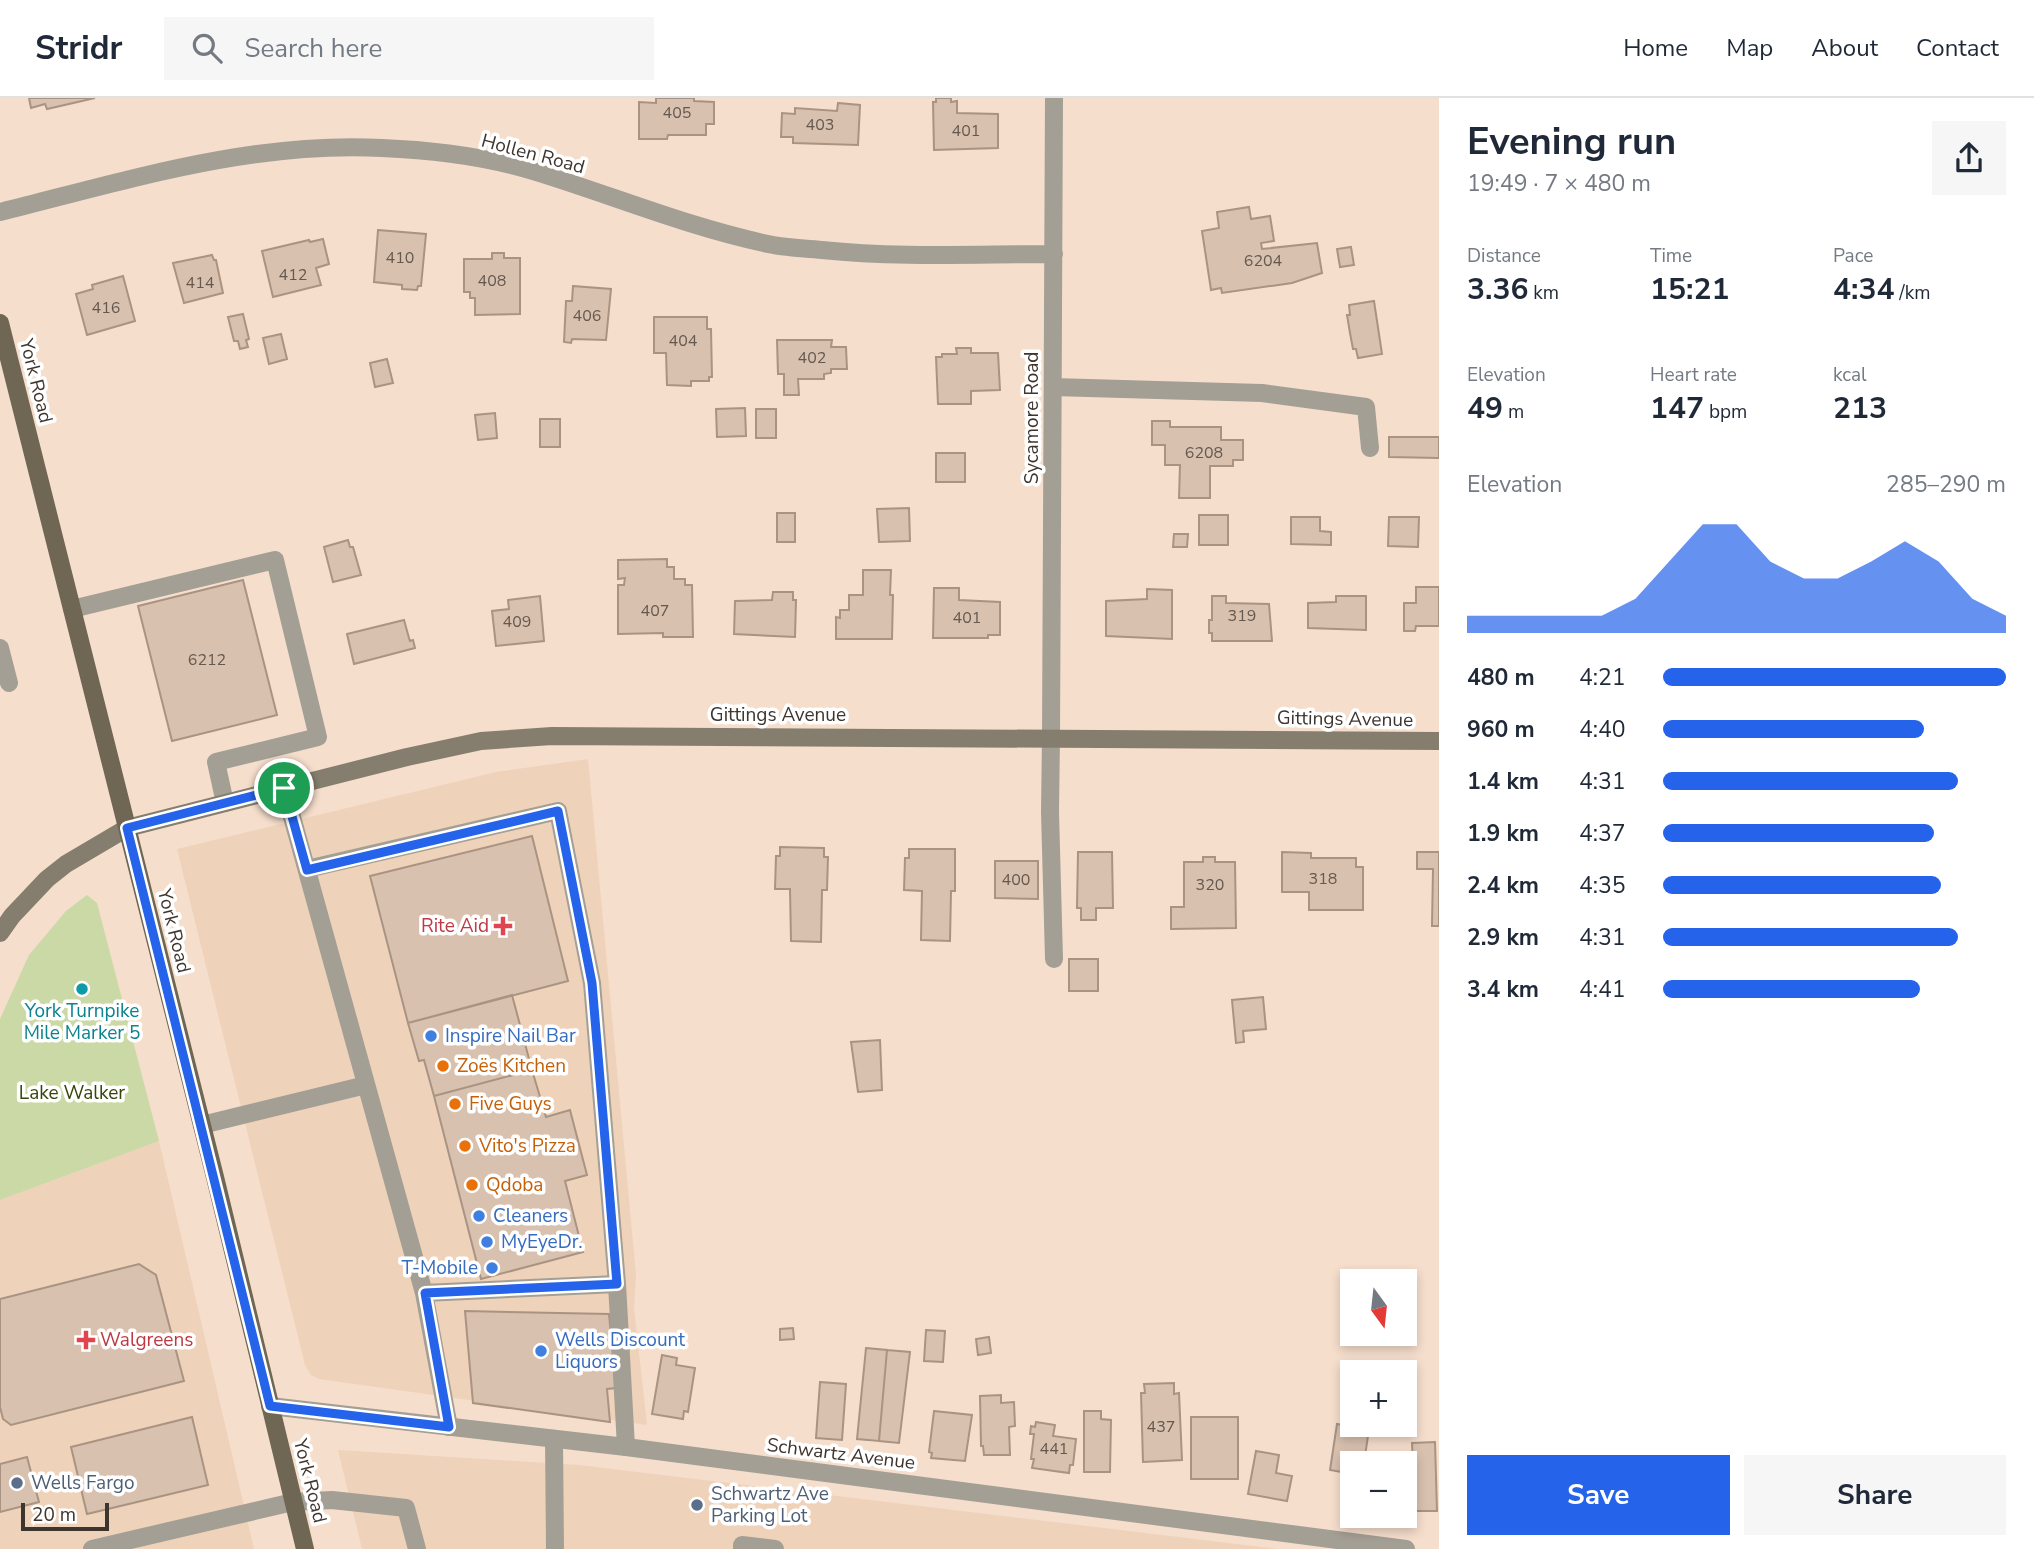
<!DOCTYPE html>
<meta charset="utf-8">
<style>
:root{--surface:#fff;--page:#f6f6f7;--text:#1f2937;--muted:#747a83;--line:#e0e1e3;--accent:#2563eb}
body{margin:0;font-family:"Nunito Sans",sans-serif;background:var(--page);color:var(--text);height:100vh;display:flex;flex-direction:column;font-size:26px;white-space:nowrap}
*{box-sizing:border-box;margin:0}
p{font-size:23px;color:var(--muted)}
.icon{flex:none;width:38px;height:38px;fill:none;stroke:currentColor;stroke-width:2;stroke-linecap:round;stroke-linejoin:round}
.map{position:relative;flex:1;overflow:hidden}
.side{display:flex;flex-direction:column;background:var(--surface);width:595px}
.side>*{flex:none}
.needle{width:46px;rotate:165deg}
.tools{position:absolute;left:1340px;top:1171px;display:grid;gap:14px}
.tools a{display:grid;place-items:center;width:77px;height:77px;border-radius:0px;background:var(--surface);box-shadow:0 4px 10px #0003;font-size:35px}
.scale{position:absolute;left:21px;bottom:18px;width:88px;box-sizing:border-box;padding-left:7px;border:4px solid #3e352e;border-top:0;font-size:19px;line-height:24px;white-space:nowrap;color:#3e352e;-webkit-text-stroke:5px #fff;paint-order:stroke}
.pin{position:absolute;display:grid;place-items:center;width:60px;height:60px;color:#fff;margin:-30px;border:4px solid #fff;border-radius:50%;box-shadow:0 2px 7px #0007}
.round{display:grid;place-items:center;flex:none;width:74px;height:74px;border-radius:0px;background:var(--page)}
.head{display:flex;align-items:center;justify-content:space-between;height:119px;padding:0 28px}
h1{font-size:38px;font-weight:700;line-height:52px}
.stats{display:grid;grid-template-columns:repeat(3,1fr);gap:10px;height:119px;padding:7px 28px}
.stats div{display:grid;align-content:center}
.stats b{font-size:30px;font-weight:700}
.stats small{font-size:19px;font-weight:400}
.stats p{font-size:19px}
.chart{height:196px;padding:14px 28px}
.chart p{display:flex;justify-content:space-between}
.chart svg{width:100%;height:126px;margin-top:7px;fill:var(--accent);opacity:.7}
.primary-button{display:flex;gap:14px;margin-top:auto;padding:14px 28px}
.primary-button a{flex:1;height:80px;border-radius:0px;background:var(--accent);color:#fff;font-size:28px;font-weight:700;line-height:80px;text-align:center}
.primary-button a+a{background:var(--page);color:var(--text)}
ul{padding:0 28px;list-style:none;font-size:23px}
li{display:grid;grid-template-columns:112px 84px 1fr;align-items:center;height:52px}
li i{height:18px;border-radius:9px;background:var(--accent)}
header{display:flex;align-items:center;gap:42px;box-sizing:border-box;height:98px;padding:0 35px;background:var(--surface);border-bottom:2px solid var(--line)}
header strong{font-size:33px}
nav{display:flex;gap:38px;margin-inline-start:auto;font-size:24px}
.search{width:490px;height:63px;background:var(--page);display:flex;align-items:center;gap:18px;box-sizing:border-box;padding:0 24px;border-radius:0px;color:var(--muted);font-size:26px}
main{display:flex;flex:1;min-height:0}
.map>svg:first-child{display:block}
.built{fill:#efd2ba}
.green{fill:#cad9a5}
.building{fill:#d9c1af;stroke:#a99382;stroke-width:2}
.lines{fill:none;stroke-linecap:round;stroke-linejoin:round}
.lane{stroke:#a49f94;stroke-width:18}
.street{stroke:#a49f94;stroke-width:18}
.secondary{stroke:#857e6e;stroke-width:18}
.primary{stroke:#6f6753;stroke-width:18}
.route-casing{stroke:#fff;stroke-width:14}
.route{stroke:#2563eb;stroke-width:9}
.health-dot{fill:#e0444e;stroke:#fff;stroke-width:2.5}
.culture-dot{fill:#0f9aa8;stroke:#fff;stroke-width:2.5}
.shop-dot{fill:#3f7fe0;stroke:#fff;stroke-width:2.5}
.food-dot{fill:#e8710a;stroke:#fff;stroke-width:2.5}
.service-dot{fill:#5c6f8a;stroke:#fff;stroke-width:2.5}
.labels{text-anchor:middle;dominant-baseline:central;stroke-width:7;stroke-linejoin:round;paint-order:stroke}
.number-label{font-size:16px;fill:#65584e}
.street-label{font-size:19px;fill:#3e352e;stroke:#fff}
.health-label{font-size:19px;fill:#be3a42;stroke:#fff;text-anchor:end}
.culture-label{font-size:19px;fill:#0d838f;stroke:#fff}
.shop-label{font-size:19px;fill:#366cbe;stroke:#fff;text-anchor:start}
.food-label{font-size:19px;fill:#c56008;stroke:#fff;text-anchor:start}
.park-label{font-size:19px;fill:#384408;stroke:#fff}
.service-label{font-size:19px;fill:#4e5e75;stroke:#fff;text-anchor:start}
</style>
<header>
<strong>Stridr</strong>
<div class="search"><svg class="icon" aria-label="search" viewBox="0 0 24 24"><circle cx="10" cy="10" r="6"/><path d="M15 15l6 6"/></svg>Search here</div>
<nav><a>Home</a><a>Map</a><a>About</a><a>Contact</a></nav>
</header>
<main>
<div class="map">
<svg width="1439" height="1451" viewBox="0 0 1439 1451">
<rect width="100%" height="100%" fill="#f6decc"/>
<!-- built -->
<path class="built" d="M588 661 636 1177 634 1210 647 1327 319 1281 311 1277 305 1267 177 751 496 674Z
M159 1043 254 1451H0V1102Z
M338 1352 579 1367 1279 1451H362Z"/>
<!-- green -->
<path class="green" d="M87 797 97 805 159 1043 0 1102V921L29 857 66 813Z"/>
<!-- building -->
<path class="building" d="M29 0H95L47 11 45 6 31 10Z
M656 0H694V3L714 4V26H706V37H668L667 41H639V4L656 5Z
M936 0H951V4L957 3V15L998 16V50L934 52 933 4H936Z
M838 5 860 7 858 47 793 45V39H781L782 15 795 16V10L837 13Z
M1249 109 1251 121 1270 118 1274 143 1261 145 1262 151 1317 145 1322 175 1292 185 1222 195 1221 190 1211 192 1202 133 1219 130 1217 114Z
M378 132 426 136 421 188H418L417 192 402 191V187L374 184Z
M323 141 329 166 316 170 321 187 273 199 262 153 309 142 310 144Z
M1351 149 1354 167 1340 169 1337 151Z
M492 155H504V160H520V216L475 217V200H470V194H464V161H492Z
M212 157 214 162H216L223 195 184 205 173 165Z
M123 178 135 223 87 237 76 196 93 191 92 187Z
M573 188 611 191 606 242 572 241 571 245 564 244 566 203H572Z
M1374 203 1382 256 1358 260 1356 251H1353L1350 235 1347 217H1350L1349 207Z
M243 216 249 241 246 242 248 249 240 251 238 243H234L228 219Z
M654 219H707V231H711L712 279H709V283H691V288L667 287 666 255H654Z
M281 236 287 261 269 266 263 240Z
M777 242H832L831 249H846L847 271H831V275L824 276V281H798L799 297H784V276H778Z
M956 250H971V255H998L1000 292 971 293V306H938L936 259H942V256H957Z
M387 261 393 285 375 289 370 265Z
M745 310 746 338 717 339 716 311Z
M756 311H776V340H756Z
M495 315 497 340 478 342 475 317Z
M540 321H560V349H540Z
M1152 323H1170V329H1221V342H1243V362H1233V368H1210V400H1179L1180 367H1165V347H1152Z
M1389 339H1439V360L1389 359Z
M936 355H965V384H936Z
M909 410 910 443 879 444 877 411Z
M777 415H795V444H777Z
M1199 417H1228V447H1199Z
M1291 419H1320V433L1331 434V447L1291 446Z
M1389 419H1419L1418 449 1388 448Z
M1174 436H1188L1187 449H1173Z
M348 442 350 449H353L361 477 333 484 324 449Z
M667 461V469H674V481H685V487H692L693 539H663V535L618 536V487H624L625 480 618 481V462Z
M863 472H891L890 497H893L892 541H836V519L840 520V512H849V497H863Z
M243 482 277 617 172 643 138 508Z
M1416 489H1439V528H1416L1415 533H1404V505H1416Z
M934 490H959V502L1000 504V537H988V540H933Z
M1147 491 1172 492V541L1106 538V503L1147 501Z
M773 494H793V502H796L795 539 734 536 735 503 772 502Z
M540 498 544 543 496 548 492 513 509 511 508 502Z
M1212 498H1226V505L1269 506 1272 543H1212V535H1209V522H1212Z
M1336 498H1366V532L1308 530V505L1336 504Z
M404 522 409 540 410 543 413 542 415 550 354 566 347 536Z
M532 738 568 883 408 925 370 778Z
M780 749 824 750V759H828L827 792H822L821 844 791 843 790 791H775L776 758H780Z
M909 751H955V793H951L950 843 921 842 922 793 904 792 905 760H909Z
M1078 754H1112L1113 810H1096V822H1081V810H1077Z
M1282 754 1311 755V760H1356V769H1363V812H1309V794H1282Z
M1417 754H1439V828H1432L1433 771H1417Z
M1203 759H1215V764H1235L1236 830 1171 831V809H1184V764H1203Z
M995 763H1038V801L995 800Z
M1069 861H1098V893H1069Z
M512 897 532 972 434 998 424 962 419 963 408 925Z
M1263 899 1266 931 1243 933 1244 944 1236 945 1232 902Z
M880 942 882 992 858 994 851 944Z
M532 972 546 1019 570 1012 587 1077 565 1083 583 1154 481 1181 434 998Z
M139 1166 156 1177 184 1283 11 1327 3 1321 0 1309V1201Z
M465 1213 609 1216 616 1290 607 1291 610 1324 473 1305Z
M793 1230 794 1241 780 1242V1231Z
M926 1232 945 1233 943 1264 924 1263Z
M989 1239 991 1255 978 1257 976 1241Z
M866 1250 887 1252 879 1343 857 1341Z
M887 1252 910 1254 899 1345 879 1343Z
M662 1257 677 1260 676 1267 695 1270 688 1314 684 1313 683 1321 652 1316Z
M820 1284 846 1286 842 1342 816 1340Z
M1174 1285V1296L1179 1295 1182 1362 1143 1364 1141 1295H1145L1144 1286Z
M1001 1297V1305L1014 1304 1015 1328 1009 1329 1010 1357H984L983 1348H981L980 1298Z
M934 1313 972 1317 965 1363 931 1360 932 1355 929 1354Z
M1084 1313H1101V1321L1111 1322 1110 1374H1084Z
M192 1319 208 1387 87 1416 71 1349Z
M1191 1319H1238V1381H1191Z
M1036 1324 1055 1327 1053 1338 1076 1341 1073 1367H1070L1069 1375 1032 1370 1034 1361H1031L1034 1336H1030L1031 1328 1035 1329Z
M1337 1326 1369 1331 1364 1365H1353V1376L1330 1372Z
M1435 1344 1437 1413H1415L1412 1345Z
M1256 1353 1279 1357 1276 1375 1292 1378 1287 1403 1248 1396Z
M27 1359 39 1404 0 1414V1366Z"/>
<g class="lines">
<!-- lane -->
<path class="lane" d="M1053 289 1262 295 1366 309 1370 350
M72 511 275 462 318 639 216 664 225 705
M0 550 9 585
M1051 639 1050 714 1054 861
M284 690 424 1195 449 1329
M307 771 558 713 592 885 617 1186 424 1195
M202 1027 366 987
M617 1186 626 1349
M554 1341 555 1451
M92 1451 293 1404 332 1402 406 1410 417 1451
M742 1451V1447L775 1451"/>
<!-- street -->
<path class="street" d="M0 114C125 83 251 43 382 50 432 52 488 59 536 74 614 98 688 129 768 146 785 150 804 150 822 152 899 160 976 156 1054 156
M1051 639 1054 0
M270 1308 626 1349 1406 1451"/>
<!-- secondary -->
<path class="secondary" d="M0 835 12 818 47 781 66 766 127 730 407 659 481 643 552 638 1439 643"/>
<!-- primary -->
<path class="primary" d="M0 225 215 1079 305 1451"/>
</g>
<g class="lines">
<!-- route casing -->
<g class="route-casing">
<path id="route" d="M284 690 307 772 558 713 592 885 617 1186 425 1195 449 1329 270 1308 127 730Z"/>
</g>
<!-- route -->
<use href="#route" class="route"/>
</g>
<!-- markers -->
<g class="health-dot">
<path d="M499.5 817.5h7v7h7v7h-7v7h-7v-7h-7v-7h7z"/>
<path d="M82.5 1231.5h7v7h7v7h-7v7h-7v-7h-7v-7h7z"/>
</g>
<circle class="culture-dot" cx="82" cy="891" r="7"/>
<g class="shop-dot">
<circle cx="431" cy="938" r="7"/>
<circle cx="479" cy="1118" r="7"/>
<circle cx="487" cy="1144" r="7"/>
<circle cx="492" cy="1170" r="7"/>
<circle cx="541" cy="1253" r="7"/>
</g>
<g class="food-dot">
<circle cx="443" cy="968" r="7"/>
<circle cx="455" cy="1006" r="7"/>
<circle cx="465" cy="1048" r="7"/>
<circle cx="472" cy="1087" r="7"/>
</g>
<g class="service-dot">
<circle cx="17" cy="1385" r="7"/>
<circle cx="697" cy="1407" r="7"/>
</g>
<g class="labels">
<!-- number labels -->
<g class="number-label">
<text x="677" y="15">405</text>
<text x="820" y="27">403</text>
<text x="966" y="33">401</text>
<text x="400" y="160">410</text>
<text x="1263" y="163">6204</text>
<text x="293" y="177">412</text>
<text x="492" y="183">408</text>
<text x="200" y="185">414</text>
<text x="106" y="210">416</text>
<text x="587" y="218">406</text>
<text x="683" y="243">404</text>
<text x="812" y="260">402</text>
<text x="1204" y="355">6208</text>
<text x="655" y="513">407</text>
<text x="1242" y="518">319</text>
<text x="967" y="520">401</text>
<text x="517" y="524">409</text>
<text x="207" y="562">6212</text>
<text x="1323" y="781">318</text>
<text x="1016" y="782">400</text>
<text x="1210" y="787">320</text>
<text x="1161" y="1329">437</text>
<text x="1054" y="1351">441</text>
</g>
<!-- street labels -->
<g class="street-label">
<text transform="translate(533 56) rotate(15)">Hollen Road</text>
<text transform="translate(36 283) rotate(76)">York Road</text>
<text transform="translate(1032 320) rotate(-90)">Sycamore Road</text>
<text x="778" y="617">Gittings Avenue</text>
<text transform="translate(1345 621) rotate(1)">Gittings Avenue</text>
<text transform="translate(174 833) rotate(76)">York Road</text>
<text transform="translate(841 1356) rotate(7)">Schwartz Avenue</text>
<text transform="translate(310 1383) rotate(76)">York Road</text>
</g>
<!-- health labels -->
<g class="health-label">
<text x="489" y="828">Rite Aid</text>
<text x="100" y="1242" text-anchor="start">Walgreens</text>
</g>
<!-- culture labels -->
<g class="culture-label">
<text x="82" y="913">York Turnpike<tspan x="82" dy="22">Mile Marker 5</tspan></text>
</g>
<!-- shop labels -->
<g class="shop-label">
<text x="445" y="938">Inspire Nail Bar</text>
<text x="493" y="1118">Cleaners</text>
<text x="501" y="1144">MyEyeDr.</text>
<text x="478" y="1170" text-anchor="end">T-Mobile</text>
<text x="555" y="1242">Wells Discount<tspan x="555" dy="22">Liquors</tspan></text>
</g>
<!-- food labels -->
<g class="food-label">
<text x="457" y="968">Zoës Kitchen</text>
<text x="469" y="1006">Five Guys</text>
<text x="479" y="1048">Vito's Pizza</text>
<text x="486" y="1087">Qdoba</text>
</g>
<!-- park labels -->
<g class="park-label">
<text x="72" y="995">Lake Walker</text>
</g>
<!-- service labels -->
<g class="service-label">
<text x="31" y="1385">Wells Fargo</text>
<text x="711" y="1396">Schwartz Ave<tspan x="711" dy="22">Parking Lot</tspan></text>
</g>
</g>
</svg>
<div class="tools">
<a><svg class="needle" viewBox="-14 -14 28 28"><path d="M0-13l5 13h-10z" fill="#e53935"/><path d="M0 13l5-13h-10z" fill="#747a83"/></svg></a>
<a>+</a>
<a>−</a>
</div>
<div class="scale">20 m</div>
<div class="pin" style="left:284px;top:690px;background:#1e9e55"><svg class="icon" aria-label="arrive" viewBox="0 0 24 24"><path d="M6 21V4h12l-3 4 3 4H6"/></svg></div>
</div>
<section class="side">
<div class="head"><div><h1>Evening run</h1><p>19:49 · 7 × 480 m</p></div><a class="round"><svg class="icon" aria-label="share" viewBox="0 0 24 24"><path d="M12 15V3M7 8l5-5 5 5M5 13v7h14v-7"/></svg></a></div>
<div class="stats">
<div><p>Distance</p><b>3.36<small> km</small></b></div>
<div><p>Time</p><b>15:21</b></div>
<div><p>Pace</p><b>4:34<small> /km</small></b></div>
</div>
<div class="stats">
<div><p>Elevation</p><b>49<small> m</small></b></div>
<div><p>Heart rate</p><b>147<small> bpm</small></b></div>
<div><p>kcal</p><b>213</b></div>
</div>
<div class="chart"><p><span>Elevation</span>285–290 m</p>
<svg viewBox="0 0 160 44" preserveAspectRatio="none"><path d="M0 44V38L10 38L20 38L30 38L40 38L50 32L60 19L70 6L80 6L90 19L100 25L110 25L120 19L130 12L140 19L150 32L160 38V44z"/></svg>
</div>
<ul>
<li><b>480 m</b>4:21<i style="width:100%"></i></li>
<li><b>960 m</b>4:40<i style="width:76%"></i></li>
<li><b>1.4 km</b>4:31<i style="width:86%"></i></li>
<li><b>1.9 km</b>4:37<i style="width:79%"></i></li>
<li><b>2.4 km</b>4:35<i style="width:81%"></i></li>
<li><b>2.9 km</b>4:31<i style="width:86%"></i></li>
<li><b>3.4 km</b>4:41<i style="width:75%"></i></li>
</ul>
<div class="primary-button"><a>Save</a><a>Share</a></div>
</section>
</main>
